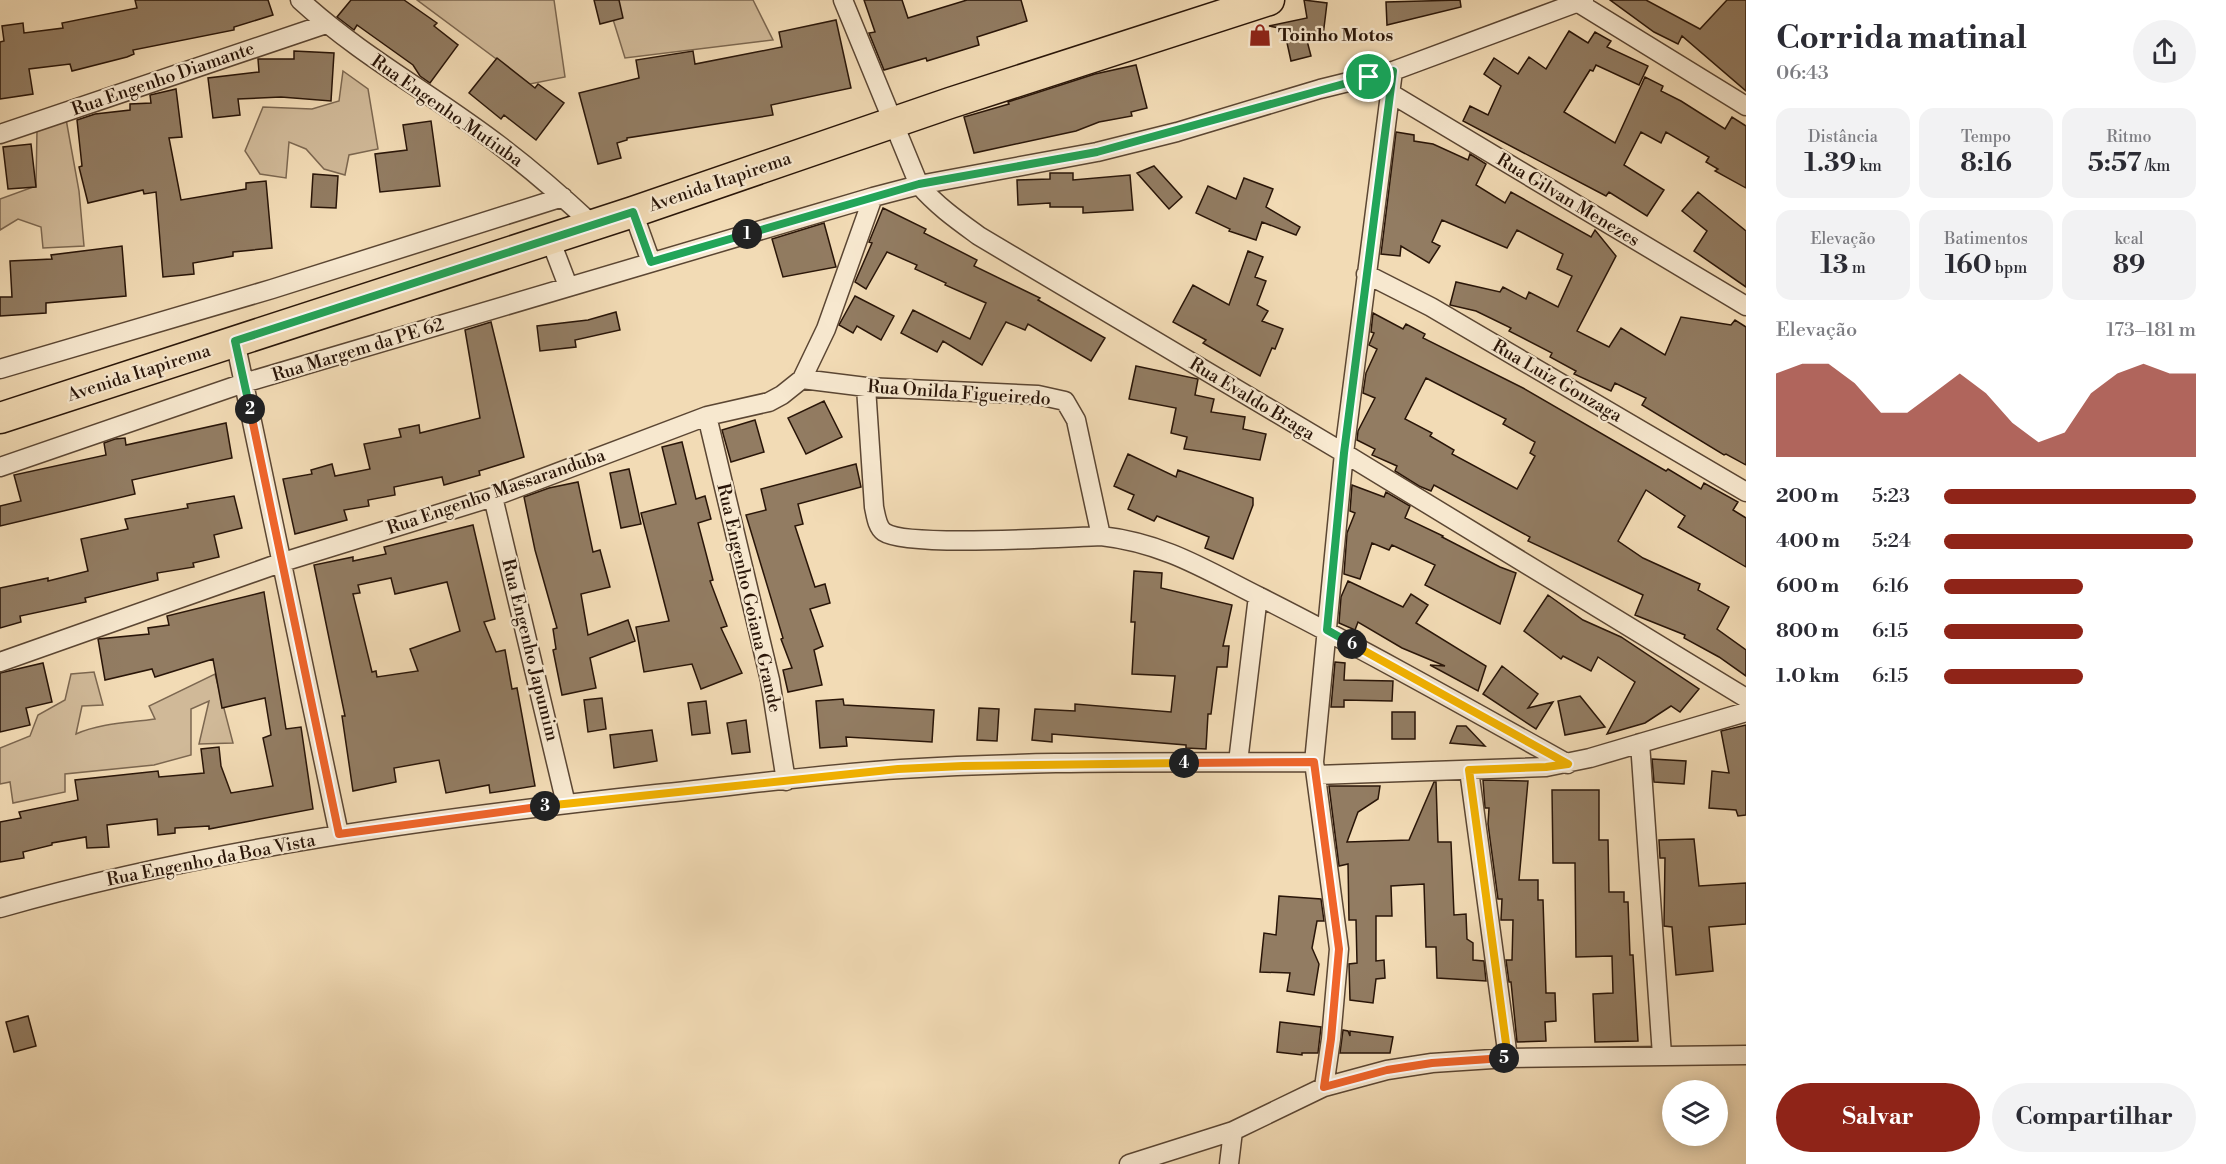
<!DOCTYPE html>
<html lang="pt">
<meta charset="utf-8">
<style>
:root{--surface:#fff;--page:#f2f2f3;--text:#2b2b33;--muted:#7c7c81;--accent:#8f2418}
body{margin:0;font-family:"Libre Bodoni",serif;background:var(--page);color:var(--text);height:100vh;display:flex;flex-direction:column;font-size:22px;white-space:nowrap}
*{box-sizing:border-box;margin:0}
p{font-size:20px;color:var(--muted)}
.icon{flex:none;width:33px;height:33px;fill:none;stroke:currentColor;stroke-width:2;stroke-linecap:round;stroke-linejoin:round}
.map{position:relative;flex:1;overflow:hidden}
.sheet{display:flex;flex-direction:column;background:var(--surface);width:480px}
.sheet>*{flex:none}
.tools{position:absolute;left:1662px;top:1080px;display:grid;gap:12px}
.tools a{display:grid;place-items:center;width:66px;height:66px;border-radius:50%;background:var(--surface);box-shadow:0 3px 15px #0003;font-size:30px}
.pin{position:absolute;display:grid;place-items:center;width:51px;height:51px;color:#fff;margin:-26px;border:3px solid #fff;border-radius:50%;box-shadow:0 2px 6px #0007}
.km{position:absolute;width:30px;height:30px;margin:-15px;border-radius:50%;background:#222;color:#fff;font-size:16px;line-height:30px;text-align:center}
.round{display:grid;place-items:center;flex:none;width:63px;height:63px;border-radius:32px;background:var(--page)}
.overview{display:flex;align-items:center;justify-content:space-between;height:102px;padding:0 30px}
h1{font-size:33px;font-weight:700;line-height:45px}
.figures{display:grid;grid-template-columns:repeat(3,1fr);gap:9px;height:102px;padding:6px 30px}
.figures div{display:grid;align-content:center;border-radius:15px;background:var(--page);text-align:center}
.figures b{font-size:26px;font-weight:700}
.figures small{font-size:16px;font-weight:400}
.figures p{font-size:16px}
.chart{height:168px;padding:12px 30px}
.chart p{display:flex;justify-content:space-between}
.chart svg{width:100%;height:108px;margin-top:6px;fill:var(--accent);opacity:.7}
.cta{display:flex;gap:12px;margin-top:auto;padding:12px 30px}
.cta a{flex:1;height:69px;border-radius:36px;background:var(--accent);color:#fff;font-size:24px;font-weight:700;line-height:69px;text-align:center}
.cta a+a{background:var(--page);color:var(--text)}
ul{padding:0 30px;list-style:none;font-size:20px}
li{display:grid;grid-template-columns:96px 72px 1fr;align-items:center;height:45px}
li i{height:15px;border-radius:8px;background:var(--accent)}
main{display:flex;flex:1;min-height:0}
.map>svg:first-child{display:block}
.green{fill:#d0b998;stroke:#7c6750;stroke-width:1.5}
.building{fill:#927c62;stroke:#291508;stroke-width:1.5;fill-rule:evenodd}
.lines{fill:none;stroke-linecap:round;stroke-linejoin:round}
.street-casing{stroke:#5b4633;stroke-width:21}
.primary-casing{stroke:#291508;stroke-width:33}
.street{stroke:#f7e8cf;stroke-width:18}
.primary{stroke:#f2dbb5;stroke-width:30}
.split-1-casing{stroke:#fff;stroke-width:12}
.split-2-casing{stroke:#fff;stroke-width:12}
.split-3-casing{stroke:#fff;stroke-width:12}
.split-4-casing{stroke:#fff;stroke-width:12}
.split-5-casing{stroke:#fff;stroke-width:12}
.split-6-casing{stroke:#fff;stroke-width:12}
.split-7-casing{stroke:#fff;stroke-width:12}
.split-1{stroke:#22a559;stroke-width:8}
.split-2{stroke:#22a559;stroke-width:8}
.split-3{stroke:#f0652b;stroke-width:8}
.split-4{stroke:#f5b400;stroke-width:8}
.split-5{stroke:#f0652b;stroke-width:8}
.split-6{stroke:#f5b400;stroke-width:8}
.split-7{stroke:#22a559;stroke-width:8}
.labels{text-anchor:middle;dominant-baseline:central;stroke-width:4.5;stroke-linejoin:round;paint-order:stroke}
.poi-label{font-size:18px;font-weight:bold;fill:#291508;stroke:#f7e8cf;text-anchor:start}
.street-label{font-size:18px;fill:#291508;stroke:#f7e8cf}
</style>
<main>
<div class="map">
<svg width="1746" height="1164" viewBox="0 0 1746 1164">
<rect width="100%" height="100%" fill="#f2dbb5"/>
<filter id="stains"><feTurbulence type="fractalNoise" baseFrequency=".00333" numOctaves="4"/><feColorMatrix values="0 0 0 0 .2 0 0 0 0 .09 0 0 0 0 .02 0 0 0 .5 -.17"/></filter>
<radialGradient id="worn" r=".72"><stop offset=".6" stop-color="#630" stop-opacity="0"/><stop offset="1" stop-color="#630" stop-opacity=".3"/></radialGradient>
<!-- green -->
<path class="green" d="M417 0H554L565 77 530 84Z
M607 0H753L773 40 625 58Z
M343 71 368 89 378 149 349 155 345 175 324 169 306 149 289 142 286 178 260 174 245 151 263 107 312 109 339 101Z
M66 119 79 191 84 246 43 248 41 227 18 219 0 230V199L36 186 37 130Z
M94 672 103 705 82 706 76 734C101 723 128 723 155 719L149 706 215 674 233 743 199 744 209 701 191 709V755L154 765 65 774V792L13 803 10 782 0 784V748L30 736 38 715 65 700 71 674Z"/>
<!-- building -->
<path class="building" d="M135 0H268L273 15 234 27V30L133 50 134 54 127 57 72 71 70 64 29 69 33 94 0 99V42L4 41 2 26 23 23 24 33 63 28 62 23 137 8Z
M351 0H404L437 23 434 26 458 45 430 83 420 76 413 65 357 25 354 30 337 17Z
M594 0H619L623 18 600 24Z
M864 0H902L908 18 967 0H1021L1027 21 977 37 979 45 927 61 926 58 884 70 869 33 875 32Z
M1304 0 1327 3 1323 36 1305 33 1311 56 1291 61 1284 29 1269 26 1307 18Z
M1460 0 1461 7 1387 25 1386 2Z
M1610 0H1646L1700 29 1727 0H1746V91L1682 36 1678 44 1654 32Z
M836 20 851 88 771 105 773 115 627 138V140L617 143 621 158 598 164 579 93 639 78 636 60 693 51 695 64 782 47 779 32Z
M1569 31 1588 43 1595 32 1611 41 1607 47 1648 66 1639 85 1596 65 1593 71 1590 70 1564 112 1615 143 1645 77 1663 86 1661 91 1681 101 1725 129 1732 117 1746 126V188L1715 171 1718 169 1706 162 1709 157 1666 132 1661 143 1641 132 1624 165 1664 190 1647 216 1609 192 1606 196 1463 121 1470 106 1488 115 1501 86 1484 74 1494 58 1518 74 1529 57 1546 69Z
M294 51 334 53 331 101 281 97 238 99 240 115 213 118 208 78 259 72 258 59H294Z
M497 58 535 88 538 84 564 103 536 140 504 115 501 119 469 93Z
M1136 65 1147 108 1131 112 1132 116 1099 122 1076 131 974 153 964 117 1009 104 1008 102 1095 74Z
M176 89 182 137 169 138 181 200 246 189V183L266 181 272 248 233 252V256L193 263 194 274 163 277 156 192 144 194 143 190 88 203 79 167 82 166 77 120 95 114 130 110V104L151 103 150 95Z
M431 121 440 186 380 192 375 154 407 150 403 125Z
M1396 132 1414 135V141L1433 144 1468 160 1470 154 1486 164 1476 185 1505 203 1511 192 1591 237 1595 230 1616 256 1577 331 1609 347 1621 328 1665 355 1681 317 1731 325 1735 320 1746 327V465L1726 454 1724 455 1642 405 1646 398 1615 383 1611 391 1574 374 1576 371 1550 357 1552 353 1509 331 1511 328 1476 311 1450 305 1456 282 1500 292 1503 287 1526 299 1529 292 1558 307 1572 276 1557 269 1563 254 1517 230 1507 248 1442 220 1432 242 1440 246 1429 263 1401 246 1400 256 1381 254Z
M31 144 36 187 8 189 3 147Z
M1154 166 1182 197 1169 209 1137 173Z
M1050 173H1073V180L1130 175 1133 210 1083 213V207H1050V203L1018 205 1017 180 1050 179Z
M313 174 338 176 336 208 311 207Z
M1244 178 1273 189 1266 207 1300 227 1296 235 1262 222 1256 240 1229 231 1230 229 1196 213 1208 186 1236 199Z
M1698 192 1746 231V287L1694 251 1707 231 1682 211Z
M883 208 926 229 924 233 977 260 974 266 1040 298 1038 300 1105 338 1091 361 1028 324 1025 330 1006 322 982 365 943 341 937 352 901 333 913 310 970 339 986 303 945 285 946 283 915 269 917 265 887 252 866 289 855 282 872 243 869 242Z
M824 223 836 267 783 277 772 239Z
M122 246 126 296 46 303V313L0 316V297H12L10 261 52 259 51 255Z
M1248 251 1263 257 1255 277 1266 281 1257 305 1268 311 1262 321 1283 329 1275 349 1272 348 1260 376 1203 343 1206 340 1173 322 1193 285 1229 305Z
M855 296 894 316 881 340 857 326 853 333 839 325Z
M616 312 620 330 575 340 576 347 540 351 537 326 588 320Z
M1373 313 1403 329 1406 324 1425 334 1423 338 1523 388 1666 471 1668 469 1701 489 1704 483 1738 502 1733 510 1746 518V567L1678 527 1685 516 1646 490 1618 541 1643 558 1700 584 1698 590 1729 607 1717 629 1746 650V676L1719 657 1684 638 1685 635 1635 615 1643 595 1528 541 1530 537 1434 485 1431 491 1419 486 1395 471 1397 466 1372 455 1375 449 1357 440 1358 431 1375 398 1363 393 1366 373 1377 349 1369 345 1374 333 1371 332ZM1426 378 1506 419 1503 424 1535 442 1530 453 1535 456 1517 489 1452 454 1454 450 1430 436 1432 433 1405 419Z
M491 322 524 457 479 471 480 475 444 485 442 477 394 487 395 495 368 500 369 506 344 510 347 520 295 534 283 479 312 474 311 470 332 464 335 476 370 469 364 444 401 437 399 429 419 425 420 433 480 418 465 330Z
M1136 366 1198 379 1195 395 1214 399 1211 412 1245 417 1243 429 1266 434 1260 460 1184 449 1187 437 1171 433 1176 408 1129 399Z
M824 401 842 437 806 454 788 418Z
M755 420 764 452 731 462 722 430Z
M226 423 232 458 132 480 135 494 0 526V506L21 501 14 475 106 455 104 443 115 439 125 438 126 445Z
M682 442 696 499 705 496 711 519 698 523 713 580 710 581 727 626 721 628 742 673 701 689 692 664 644 672 636 627 669 621 641 513 676 504 662 447Z
M1128 454 1176 477 1178 470 1253 498V505L1233 559 1205 548 1209 537 1157 516 1154 521 1128 509 1134 495 1114 486Z
M856 464 861 487 798 504 803 524 795 526 815 587 825 584 830 603 810 609 823 646 814 650 822 685 788 692 783 670 792 668 781 639 783 638 746 515 766 510 761 489Z
M629 469 641 524 621 528 610 473Z
M578 482 593 552 600 550 610 587 581 594 588 635 628 620 635 641 590 658 596 688 562 695 553 650 556 649 553 629 557 628 535 550 524 497 549 488Z
M1352 485 1384 497 1386 492 1410 506 1405 518 1443 536 1442 537 1500 567 1516 573 1500 624 1425 585 1435 565 1392 545 1389 550 1372 543 1360 579 1344 574 1347 533 1355 513 1350 511Z
M234 496 242 528 214 535 219 557 193 563 194 567 157 573 158 580 85 598 86 602 20 616 21 622 0 628V588L48 578V581L88 571 81 539 128 529 125 519 188 508 187 504Z
M473 525 495 619 484 622 496 652 505 650 512 689 517 688 535 786 490 793 489 785 446 793 439 760 394 768 396 782 353 791 342 716H345L314 565 353 557V561L386 554 384 547ZM391 578 395 594 447 582 460 631 410 649 418 671 377 677 376 671 372 672 353 594 360 593 358 585Z
M1134 571 1162 573 1161 588 1232 605 1223 646H1229L1227 667H1217L1211 714H1208L1206 749 1186 748V745L1052 734V742L1032 740 1035 709 1075 711V704L1171 712 1175 676 1132 674 1135 622H1131Z
M1348 581 1403 607 1411 594 1428 605 1416 623 1486 666 1478 691 1430 665 1445 666 1402 648 1358 622 1355 630 1339 623 1341 597Z
M264 592 286 729 301 727 313 809 209 829V826L175 828V833L158 835 157 819 107 825 109 847 87 848 86 837 52 843V845L23 852 24 858 0 862V822L21 818 19 812 78 800 75 780 158 771 159 777 204 773 201 749 219 747 221 766 231 793 273 786 263 738 271 735 265 698 222 708 213 659 155 677 152 669 105 680 98 639 149 634 148 628 169 625 167 616Z
M1548 595 1583 620 1621 637 1699 689 1680 712 1671 706 1645 723 1607 734 1635 682 1598 657 1591 671 1563 656 1561 659 1524 631Z
M1335 662 1345 663 1344 680 1393 681 1392 701 1344 700V707H1331Z
M43 663 52 702 26 708 30 725 0 732V673Z
M1502 666 1538 694 1528 708 1553 702 1536 729 1483 694Z
M1580 696 1605 727 1565 735 1558 701Z
M602 698 606 729 588 732 584 700Z
M843 699 844 705 934 710 932 742 846 737 847 746 820 748 816 701Z
M706 701 710 733 692 735 688 703Z
M979 708 999 709 997 741 977 740Z
M1392 712H1415V739H1392Z
M746 720 750 752 732 754 727 723Z
M1746 725V815L1738 816 1736 810 1709 808 1712 771 1729 773 1721 731Z
M1457 726H1466L1485 746 1450 743Z
M652 730 657 761 614 768 610 735Z
M1652 759 1686 761 1684 784 1654 782Z
M1483 780 1528 781 1519 880H1538V900H1543L1546 993H1555L1556 1021 1545 1022 1546 1041 1517 1042 1511 982H1509L1506 960H1512L1513 920H1501L1502 899H1498L1488 824 1489 808H1485Z
M1434 782H1436L1438 842H1451L1454 915 1466 914 1467 939 1473 943V960L1484 961 1486 981 1437 978 1436 947H1426L1424 884 1391 886 1392 916H1376V961L1384 960 1385 978 1376 979 1373 1003 1350 1000 1349 964 1357 963 1356 920H1349L1348 864 1339 866 1329 786H1380L1378 799 1358 812 1347 842 1409 840Z
M1552 790H1599V840H1608L1609 892H1624V902H1628L1630 955H1633L1638 1041 1595 1042 1593 994 1613 993 1612 956 1576 957 1575 863H1553Z
M1694 839 1699 886 1746 883V924L1709 927 1713 971 1676 975 1672 927 1664 926 1665 858H1660L1659 840Z
M1279 896 1321 899 1324 921H1317L1312 948 1319 964 1314 995 1287 991 1290 973 1260 972 1264 933 1276 935Z
M28 1016 36 1046 14 1052 6 1022Z
M1280 1022 1321 1027 1318 1053H1302V1055L1277 1052Z
M1343 1030 1348 1031 1350 1036V1031L1393 1037 1390 1053H1340Z"/>
<g class="lines">
<!-- street casing -->
<g class="street-casing">
<path id="street" d="M300 0C361 56 434 95 499 145 532 170 563 197 593 225
M843 0 919 185C937 206 957 220 979 236L1344 453 1746 698
M1577 2 1746 106
M1390 93 1746 306
M0 134 326 24
M633 212 651 262
M550 239 568 286
M1366 274 1431 307 1746 492
M235 341 339 834
M0 369 272 289 563 197
M802 379 866 387 1038 395 1065 401 1076 420 1101 536C1164 543 1206 570 1260 597 1365 650 1466 707 1568 764
M866 387 874 507C876 516 877 527 884 532 907 548 1065 537 1101 536
M707 416 770 680 786 781
M0 467 244 383 873 197 919 185 1097 152 1177 132 1320 89 1393 71 1584 0
M493 497 566 804
M0 662 283 562 493 497 707 416 769 402 782 395 802 379 826 329 873 197
M1640 743 1662 1055
M1238 762 1258 596
M1469 770 1508 1058
M1316 775 1546 767 1590 758 1746 712
M0 908C214 847 435 818 656 794 737 786 819 774 901 769 1038 760 1177 763 1314 762
M1324 1087 1331 1039 1339 949 1314 762 1344 453 1393 71
M1129 1164 1233 1131
M1229 1164 1233 1131 1324 1087 1387 1070 1432 1063 1508 1058 1746 1055"/>
</g>
<!-- primary casing -->
<g class="primary-casing">
<path id="primary" d="M0 418 633 212 950 103 1269 0"/>
</g>
<!-- street -->
<use href="#street" class="street"/>
<!-- primary -->
<use href="#primary" class="primary"/>
</g>
<g class="lines">
<!-- split-1 casing -->
<g class="split-1-casing">
<path id="split-1" d="M747 234 919 184 1097 152 1369 77"/>
</g>
<!-- split-2 casing -->
<g class="split-2-casing">
<path id="split-2" d="M250 409 235 341 633 212 651 262 747 234"/>
</g>
<!-- split-3 casing -->
<g class="split-3-casing">
<path id="split-3" d="M250 409 339 834 545 806"/>
</g>
<!-- split-4 casing -->
<g class="split-4-casing">
<path id="split-4" d="M545 806 898 769 963 766 1184 763"/>
</g>
<!-- split-5 casing -->
<g class="split-5-casing">
<path id="split-5" d="M1184 763 1314 762 1339 949 1331 1039 1324 1087 1387 1070 1432 1063 1504 1058"/>
</g>
<!-- split-6 casing -->
<g class="split-6-casing">
<path id="split-6" d="M1352 644 1568 764 1546 767 1469 770 1508 1058H1504"/>
</g>
<!-- split-7 casing -->
<g class="split-7-casing">
<path id="split-7" d="M1352 644 1327 630 1344 453 1393 71 1369 77"/>
</g>
<!-- split-1 -->
<use href="#split-1" class="split-1"/>
<!-- split-2 -->
<use href="#split-2" class="split-2"/>
<!-- split-3 -->
<use href="#split-3" class="split-3"/>
<!-- split-4 -->
<use href="#split-4" class="split-4"/>
<!-- split-5 -->
<use href="#split-5" class="split-5"/>
<!-- split-6 -->
<use href="#split-6" class="split-6"/>
<!-- split-7 -->
<use href="#split-7" class="split-7"/>
</g>
<!-- icons -->
<defs>
<g id="shop-bare" transform="scale(1.8)"><path d="M-5-2.5h2.3a2.7 3.5 0 0 1 5.4 0H5L5.5 6h-11ZM-1.5-2.5h3a1.5 2.3 0 0 0-3 0Z" fill="#8f2418" stroke="#f7e8cf" stroke-width="2.5" paint-order="stroke"/></g>
</defs>
<g fill-rule="evenodd">
<use href="#shop-bare" x="1260" y="35"/>
</g>
<g class="labels">
<!-- poi labels -->
<g class="poi-label">
<text x="1278" y="35">Toinho Motos</text>
</g>
<!-- street labels -->
<g class="street-label">
<text transform="translate(163 79) rotate(-19)">Rua Engenho Diamante</text>
<text transform="translate(447 111) rotate(35)">Rua Engenho Mutiuba</text>
<text transform="translate(720 182) rotate(-19)">Avenida Itapirema</text>
<text transform="translate(1568 200) rotate(31)">Rua Gilvan Menezes</text>
<text transform="translate(358 350) rotate(-17)">Rua Margem da PE 62</text>
<text transform="translate(139 373) rotate(-18)">Avenida Itapirema</text>
<text transform="translate(1557 381) rotate(30)">Rua Luiz Gonzaga</text>
<text transform="translate(959 393) rotate(4)">Rua Onilda Figueiredo</text>
<text transform="translate(1252 399) rotate(31)">Rua Evaldo Braga</text>
<text transform="translate(496 492) rotate(-19)">Rua Engenho Massaranduba</text>
<text transform="translate(749 598) rotate(77)">Rua Engenho Goiana Grande</text>
<text transform="translate(530 650) rotate(76)">Rua Engenho Japumim</text>
<text transform="translate(211 860) rotate(-11)">Rua Engenho da Boa Vista</text>
</g>
</g>
<rect width="100%" height="100%" filter="url(#stains)"/>
<rect width="100%" height="100%" fill="url(#worn)"/>
</svg>
<div class="tools">
<a><svg class="icon" aria-label="layers" viewBox="0 0 24 24"><path d="M12 4l9 5-9 5-9-5zM3 14l9 5 9-5"/></svg></a>
</div>
<div class="pin" style="left:1369px;top:77px;background:#1e9e55"><svg class="icon" aria-label="arrive" viewBox="0 0 24 24"><path d="M6 21V4h12l-3 4 3 4H6"/></svg></div>
<b class="km" style="left:747px;top:234px">1</b>
<b class="km" style="left:250px;top:409px">2</b>
<b class="km" style="left:545px;top:806px">3</b>
<b class="km" style="left:1184px;top:763px">4</b>
<b class="km" style="left:1504px;top:1058px">5</b>
<b class="km" style="left:1352px;top:644px">6</b>
</div>
<section class="sheet">
<div class="overview"><div><h1>Corrida matinal</h1><p>06:43</p></div><a class="round"><svg class="icon" aria-label="share" viewBox="0 0 24 24"><path d="M12 15V3M7 8l5-5 5 5M5 13v7h14v-7"/></svg></a></div>
<div class="figures">
<div><p>Distância</p><b>1.39<small> km</small></b></div>
<div><p>Tempo</p><b>8:16</b></div>
<div><p>Ritmo</p><b>5:57<small> /km</small></b></div>
</div>
<div class="figures">
<div><p>Elevação</p><b>13<small> m</small></b></div>
<div><p>Batimentos</p><b>160<small> bpm</small></b></div>
<div><p>kcal</p><b>89</b></div>
</div>
<div class="chart"><p><span>Elevação</span>173–181 m</p>
<svg viewBox="0 0 160 44" preserveAspectRatio="none"><path d="M0 44V10L10 6L20 6L30 14L40 26L50 26L60 18L70 10L80 18L90 30L100 38L110 34L120 18L130 10L140 6L150 10L160 10V44z"/></svg>
</div>
<ul>
<li><b>200 m</b>5:23<i style="width:100%"></i></li>
<li><b>400 m</b>5:24<i style="width:99%"></i></li>
<li><b>600 m</b>6:16<i style="width:55%"></i></li>
<li><b>800 m</b>6:15<i style="width:55%"></i></li>
<li><b>1.0 km</b>6:15<i style="width:55%"></i></li>
</ul>
<div class="cta"><a>Salvar</a><a>Compartilhar</a></div>
</section>
</main>
